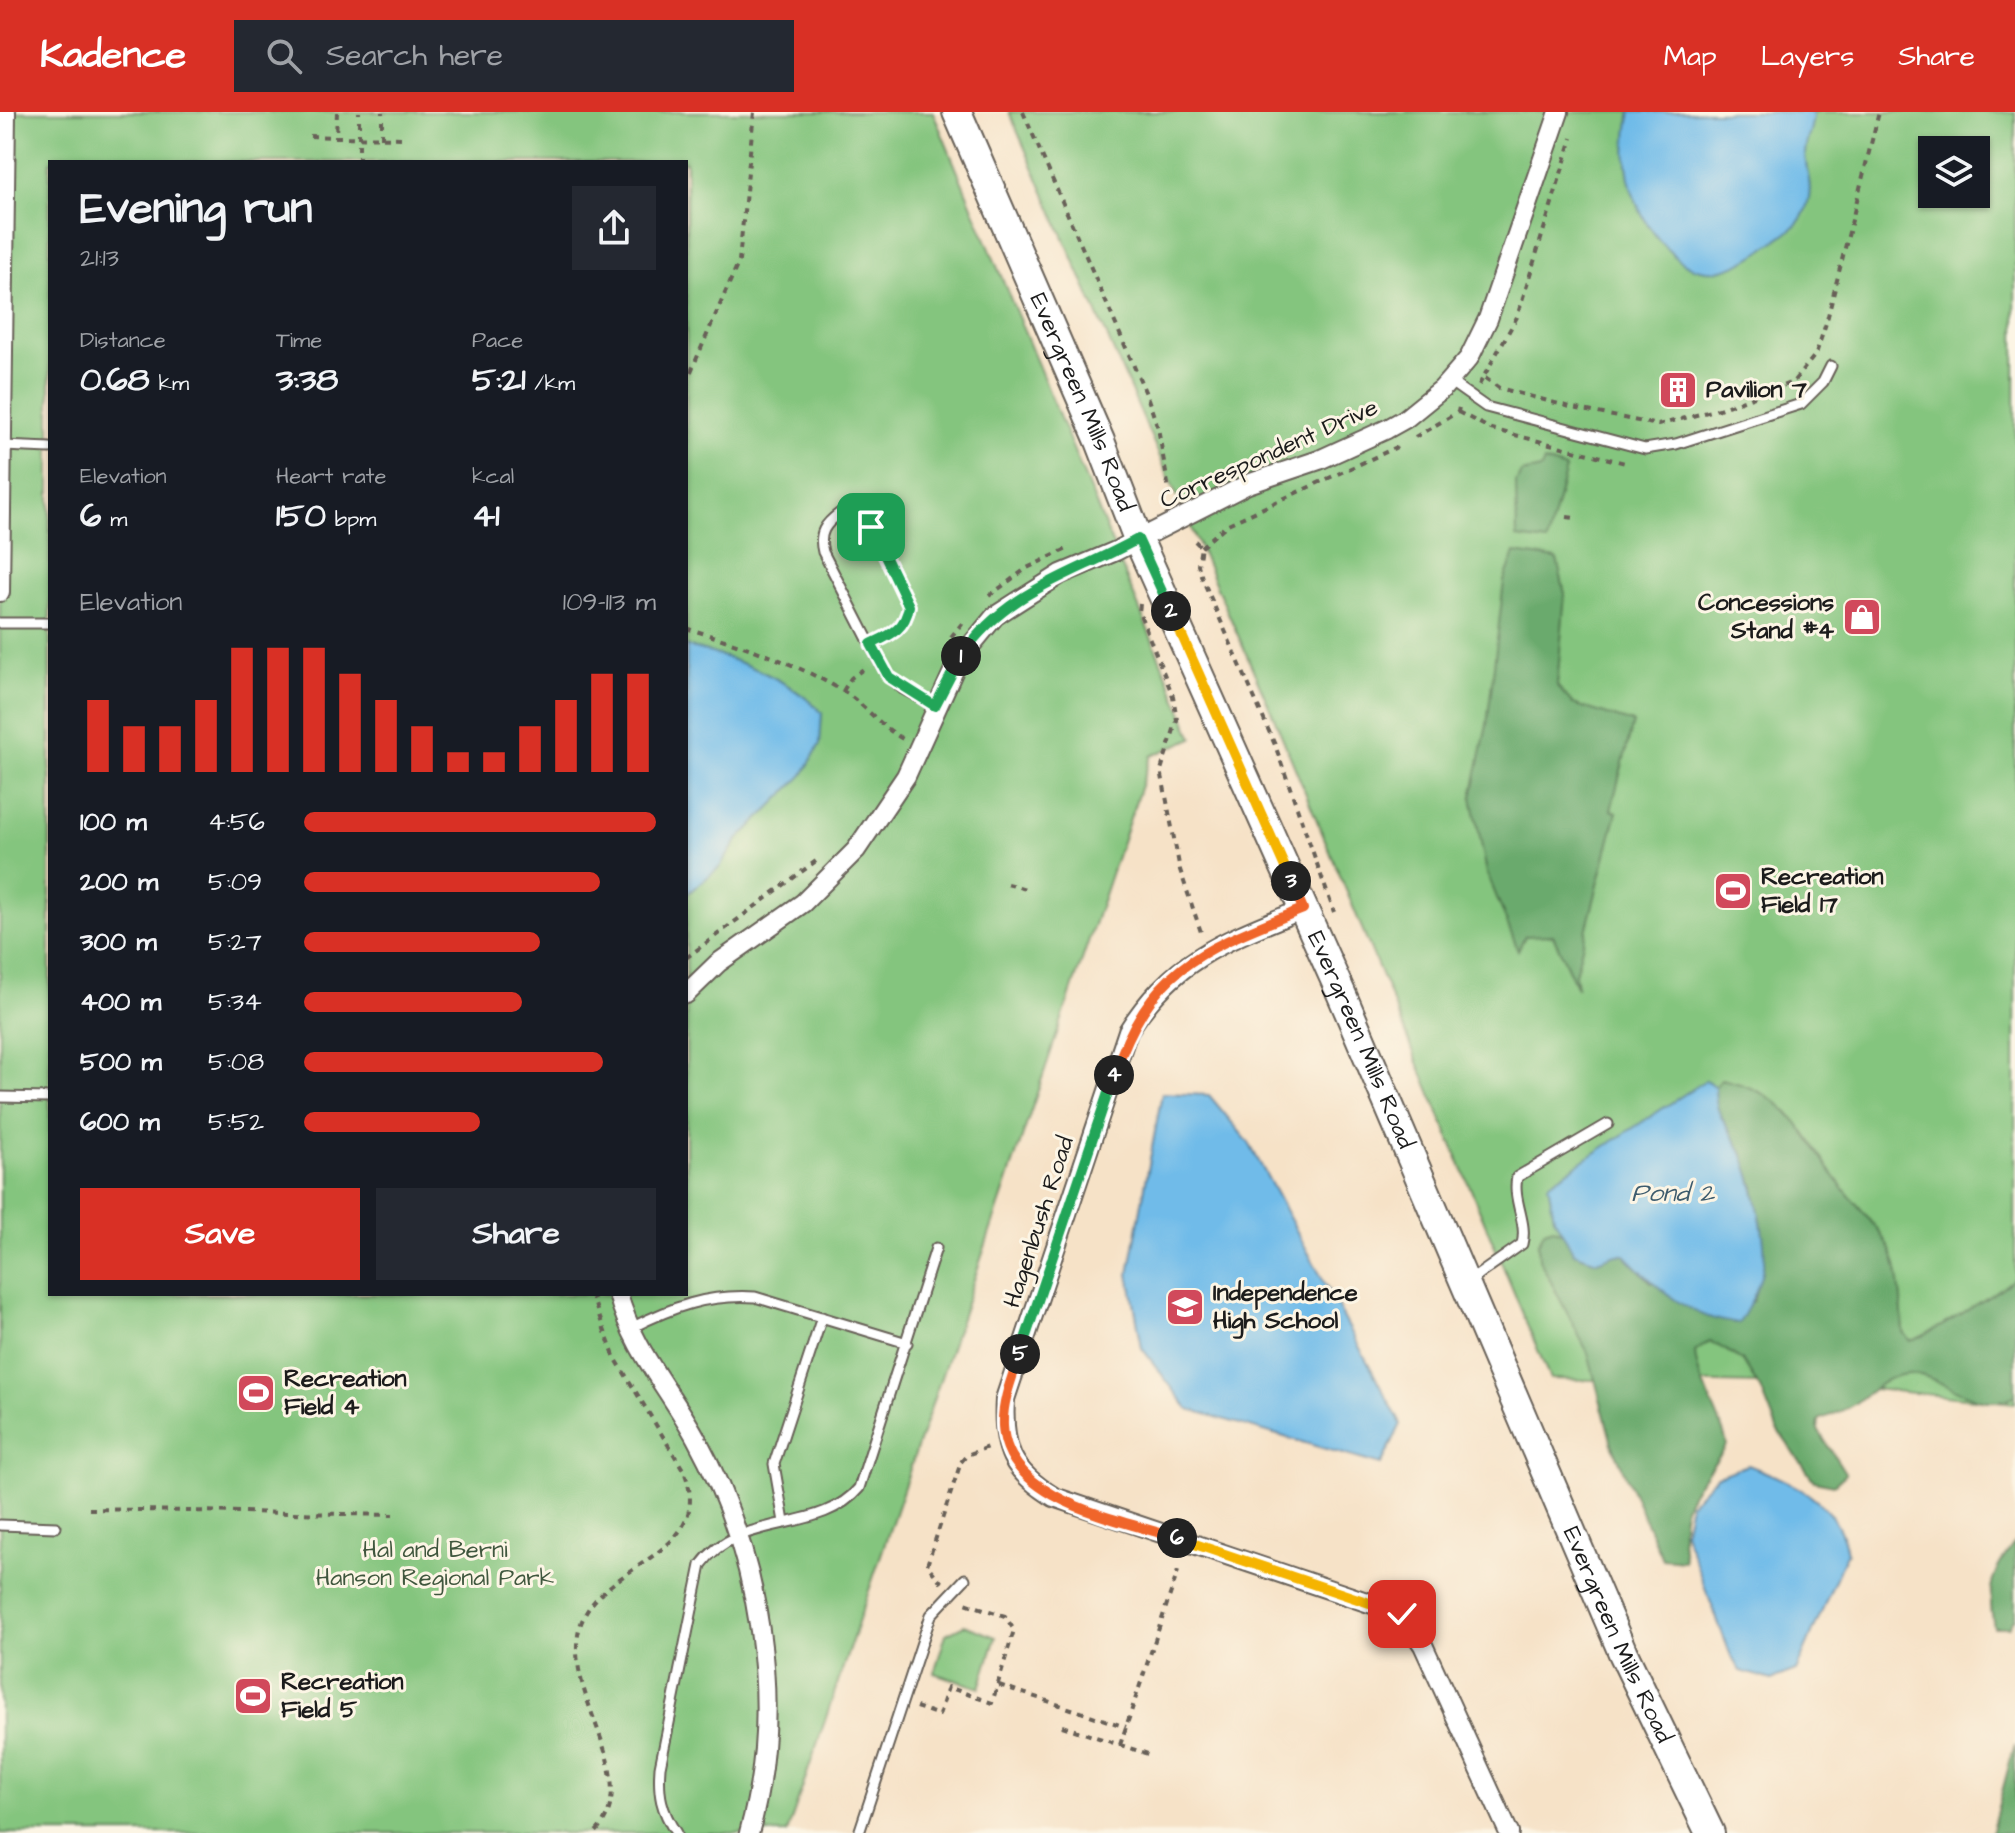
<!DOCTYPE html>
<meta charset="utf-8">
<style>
:root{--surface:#171b24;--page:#242831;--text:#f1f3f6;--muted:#9ea1a6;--accent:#d93025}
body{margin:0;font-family:"Architects Daughter",sans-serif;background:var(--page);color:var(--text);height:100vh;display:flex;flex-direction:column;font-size:30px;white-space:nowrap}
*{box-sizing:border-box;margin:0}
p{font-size:26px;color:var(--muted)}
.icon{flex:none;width:44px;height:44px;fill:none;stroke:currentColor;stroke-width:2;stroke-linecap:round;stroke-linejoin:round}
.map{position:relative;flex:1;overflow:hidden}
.details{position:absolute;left:48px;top:48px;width:640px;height:1136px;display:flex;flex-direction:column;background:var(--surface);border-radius:0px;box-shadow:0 2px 6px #0004}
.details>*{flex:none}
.tools{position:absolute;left:1918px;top:24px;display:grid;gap:16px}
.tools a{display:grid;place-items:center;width:72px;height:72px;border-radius:0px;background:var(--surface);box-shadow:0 2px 6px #0004;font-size:40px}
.pin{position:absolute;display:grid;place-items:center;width:68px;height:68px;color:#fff;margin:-34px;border-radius:16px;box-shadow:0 4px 12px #0006}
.km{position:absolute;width:40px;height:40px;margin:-20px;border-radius:50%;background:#222;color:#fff;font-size:22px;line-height:40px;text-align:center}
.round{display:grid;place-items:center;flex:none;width:84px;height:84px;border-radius:0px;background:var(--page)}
.head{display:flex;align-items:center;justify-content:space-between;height:136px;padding:0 32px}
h1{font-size:44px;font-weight:700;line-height:60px}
.figures{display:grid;grid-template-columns:repeat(3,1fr);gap:12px;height:136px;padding:8px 32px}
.figures div{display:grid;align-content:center}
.figures b{font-size:34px;font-weight:700}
.figures small{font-size:22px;font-weight:400}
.figures p{font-size:22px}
.chart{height:224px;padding:16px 32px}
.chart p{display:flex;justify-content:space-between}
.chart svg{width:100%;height:144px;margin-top:8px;stroke:var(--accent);stroke-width:6}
.cta{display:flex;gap:16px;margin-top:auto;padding:16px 32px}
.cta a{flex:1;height:92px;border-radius:0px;background:var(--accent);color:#fff;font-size:32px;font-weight:700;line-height:92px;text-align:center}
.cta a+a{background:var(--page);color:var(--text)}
ul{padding:0 32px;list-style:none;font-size:26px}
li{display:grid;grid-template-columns:128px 96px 1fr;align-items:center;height:60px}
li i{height:20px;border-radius:10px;background:var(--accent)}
header{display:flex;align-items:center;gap:48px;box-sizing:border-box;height:112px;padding:0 40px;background:var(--accent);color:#fff}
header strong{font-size:38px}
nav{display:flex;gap:44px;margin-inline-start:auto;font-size:28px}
.search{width:560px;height:72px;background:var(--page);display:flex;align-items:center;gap:20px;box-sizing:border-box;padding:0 28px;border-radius:0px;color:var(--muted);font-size:30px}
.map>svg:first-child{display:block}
.green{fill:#84c57e;stroke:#50704d;stroke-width:2;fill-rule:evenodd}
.forest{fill:#6baa6d;stroke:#446344;stroke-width:2}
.water{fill:#70bbe9;stroke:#466c82;stroke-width:2}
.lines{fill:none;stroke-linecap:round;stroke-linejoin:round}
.lane-casing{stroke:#686158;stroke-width:13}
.street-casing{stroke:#686158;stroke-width:22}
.primary-casing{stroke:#686158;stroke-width:32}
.path{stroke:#686158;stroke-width:4;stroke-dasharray:6 6;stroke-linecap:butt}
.lane{stroke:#fff;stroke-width:9}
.street{stroke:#fff;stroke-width:18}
.primary{stroke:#fff;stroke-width:28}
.split-1-casing{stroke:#fff;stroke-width:16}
.split-2-casing{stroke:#fff;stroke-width:16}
.split-3-casing{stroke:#fff;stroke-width:16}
.split-4-casing{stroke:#fff;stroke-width:16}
.split-5-casing{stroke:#fff;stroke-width:16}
.split-6-casing{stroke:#fff;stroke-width:16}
.split-7-casing{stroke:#fff;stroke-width:16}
.split-1{stroke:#22a559;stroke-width:10}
.split-2{stroke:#22a559;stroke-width:10}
.split-3{stroke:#f5b400;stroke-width:10}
.split-4{stroke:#f0652b;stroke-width:10}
.split-5{stroke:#22a559;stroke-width:10}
.split-6{stroke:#f0652b;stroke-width:10}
.split-7{stroke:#f5b400;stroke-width:10}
.labels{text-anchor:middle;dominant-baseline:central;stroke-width:6;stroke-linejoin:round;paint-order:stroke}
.poi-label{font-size:24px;font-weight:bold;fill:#1c1c1c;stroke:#fcf5e5;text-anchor:start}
.street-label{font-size:24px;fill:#1c1c1c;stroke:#fcf5e5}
.park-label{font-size:24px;fill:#40573e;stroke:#fcf5e5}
.water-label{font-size:26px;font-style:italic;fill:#3e5c6e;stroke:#fcf5e5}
</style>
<header>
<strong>Kadence</strong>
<div class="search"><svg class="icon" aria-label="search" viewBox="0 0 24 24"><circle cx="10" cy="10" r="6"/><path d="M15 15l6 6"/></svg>Search here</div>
<nav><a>Map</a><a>Layers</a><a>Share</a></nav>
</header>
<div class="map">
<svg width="2015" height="1721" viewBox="0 0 2015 1721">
<rect width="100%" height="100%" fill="#fcf5e5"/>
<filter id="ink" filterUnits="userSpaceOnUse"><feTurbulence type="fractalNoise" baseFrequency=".0125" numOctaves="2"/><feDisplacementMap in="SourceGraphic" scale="16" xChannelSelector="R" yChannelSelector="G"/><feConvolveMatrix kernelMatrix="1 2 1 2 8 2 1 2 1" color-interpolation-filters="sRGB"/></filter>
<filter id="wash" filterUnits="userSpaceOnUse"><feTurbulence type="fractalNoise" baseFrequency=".006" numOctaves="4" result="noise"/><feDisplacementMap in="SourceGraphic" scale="32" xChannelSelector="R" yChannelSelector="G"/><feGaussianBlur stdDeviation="1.8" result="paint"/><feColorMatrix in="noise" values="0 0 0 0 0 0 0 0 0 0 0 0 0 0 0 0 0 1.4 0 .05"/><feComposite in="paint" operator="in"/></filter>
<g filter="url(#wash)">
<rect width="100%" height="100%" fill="#f6e2c7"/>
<!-- green -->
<path class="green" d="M0 0H933L1193 626 1151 644 787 1721H0ZM50 50H686V1182H50Z
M1009 0H2015V1291L1842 1274 1550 1267 1275 608ZM1932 38H1976V82H1932Z
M964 1513 996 1525 980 1576 934 1561 946 1522Z"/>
<!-- forest -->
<path class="forest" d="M1544 350 1566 357 1547 430 1517 426 1516 371 1521 361 1541 357Z
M1515 441 1557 447 1565 482 1557 574 1573 592 1633 611 1611 698 1617 700 1575 862 1577 876 1553 823 1525 824 1518 838 1487 761 1472 685 1487 613 1504 469Z
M1721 967C1799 983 1804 1030 1848 1082 1865 1102 1889 1127 1896 1153 1901 1174 1902 1199 1903 1220L1910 1229C1924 1227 2002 1177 2015 1166V1283C1984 1303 1949 1270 1920 1263 1892 1257 1874 1277 1854 1292 1844 1299 1830 1303 1819 1308L1818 1318 1846 1362 1834 1373 1814 1369 1777 1317 1763 1282 1742 1248 1710 1229 1695 1240C1697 1272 1720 1299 1727 1333 1714 1356 1687 1377 1683 1403 1680 1418 1683 1434 1684 1449L1662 1447 1612 1332 1588 1241 1539 1147 1538 1132 1544 1119 1553 1116 1563 1121 1574 1141 1597 1149 1613 1142 1625 1143 1651 1170 1753 1189 1764 1147 1754 1075 1741 1038 1715 995V975Z
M2015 1430V1505L2009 1515H1994C1986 1474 1991 1463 2015 1430Z
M2015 1633V1721H1991L2012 1642Z"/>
<!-- water -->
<path class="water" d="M1631 0H1813C1814 14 1805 28 1805 42 1806 59 1813 73 1808 90 1803 113 1786 122 1768 134 1752 146 1728 161 1707 159 1688 157 1679 149 1666 136 1630 97 1619 51 1631 0Z
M686 534C732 545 790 566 822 601L820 632 803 663 737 729 720 755 686 783Z
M1706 968 1715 975C1715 1009 1730 1013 1742 1041 1752 1064 1767 1125 1764 1149 1761 1171 1751 1192 1739 1211 1692 1209 1656 1175 1625 1143H1613L1597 1149 1574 1141 1554 1106 1548 1072Z
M1162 981 1209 983 1249 1031 1401 1312 1381 1353 1188 1297 1142 1236 1129 1162Z
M1748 1353C1792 1370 1837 1389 1847 1440L1796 1559 1772 1568 1740 1559 1731 1544 1684 1420 1690 1391 1717 1364Z"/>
</g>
<g filter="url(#ink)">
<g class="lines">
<!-- lane casing -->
<g class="lane-casing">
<path id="lane" d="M1449 269 1486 295 1645 337 1676 332 1801 292 1823 270 1831 254
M3 334 50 336
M0 511H50
M871 532C890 523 905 518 909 494L871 415 858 402 840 401C825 412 818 421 823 440L879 549 889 565 903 577 935 594
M0 985 50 986
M1468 1170 1522 1132C1528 1110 1512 1089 1517 1065L1608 1012
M631 1216C672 1195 708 1182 755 1185L907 1231
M784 1410 774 1352 822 1205
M0 1413 56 1415
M676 1721C661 1698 658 1682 660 1655L701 1453C738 1400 820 1423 859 1376L936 1136
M859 1721 931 1503 965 1467"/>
</g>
<!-- street casing -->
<g class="street-casing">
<path id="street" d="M0 480 6 0
M1303 797C1227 828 1174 846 1128 919L1005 1287C1002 1336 1011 1359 1054 1385L1402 1502 1423 1533 1509 1721
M686 882 718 851 803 791 856 738 906 664 958 549 995 504 1061 462 1116 439 1248 372 1319 348 1387 317 1405 307 1442 277 1469 246 1488 207 1559 0
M618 1182C632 1236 670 1278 696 1326 760 1443 785 1591 749 1721"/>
</g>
<!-- primary casing -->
<g class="primary-casing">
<g id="primary">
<path id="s1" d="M957 0 1100 329 1138 427 1341 881 1623 1541 1710 1721"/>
</g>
</g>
<!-- path -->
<path class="path" d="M337 0 336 25 406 26
M1023 0 1147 284 1158 316 1169 378
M310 24 336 25
M382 26V0
M359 50V0
M1485 266 1499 276 1578 297 1658 313 1719 297 1793 270 1816 242 1827 208 1879 0
M686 271 739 149 754 0
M1479 273 1517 205 1572 26
M1458 300 1491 317 1629 352
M1415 325 1458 300 1459 295
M1567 405 1574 406
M1195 429 1201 435 1198 453 1202 466 1275 633 1334 800
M1201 435 1228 412 1397 335
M989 484 1027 456 1069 436
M1140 492 1139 500 1173 584 1177 608 1161 658 1180 758 1202 823
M686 516C739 532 792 549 841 578 864 591 878 613 903 627
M951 525 963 510
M843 579 851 566 866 555
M1007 772 1026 777
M686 846 816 749
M591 1182 614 1244 684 1359C718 1447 596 1449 579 1518 563 1585 646 1667 595 1721
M89 1397 393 1403
M942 1471 927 1453 961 1350 967 1343 990 1334
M999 1573 1126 1615
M916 1595 939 1603 948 1575 992 1591 1014 1518 1005 1504 962 1490
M1062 1614 1151 1643
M1120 1633 1178 1459"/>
<!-- lane -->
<use href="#lane" class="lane"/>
<!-- street -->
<use href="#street" class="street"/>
<!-- primary -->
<use href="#primary" class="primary"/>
</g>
</g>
<g class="lines" filter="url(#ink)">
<!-- split-1 casing -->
<g class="split-1-casing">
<path id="split-1" d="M871 415 909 494C905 518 890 523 871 532L889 565 935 594 961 544"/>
</g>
<!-- split-2 casing -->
<g class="split-2-casing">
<path id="split-2" d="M961 544C1008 477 1071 464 1138 427L1171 499"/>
</g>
<!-- split-3 casing -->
<g class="split-3-casing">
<path id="split-3" d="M1171 499 1291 769"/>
</g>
<!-- split-4 casing -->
<g class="split-4-casing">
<path id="split-4" d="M1114 963C1150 854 1204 837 1303 797L1291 769"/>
</g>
<!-- split-5 casing -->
<g class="split-5-casing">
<path id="split-5" d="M1020 1242 1114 963"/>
</g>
<!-- split-6 casing -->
<g class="split-6-casing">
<path id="split-6" d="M1020 1242C1012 1266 1002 1289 1003 1314 1007 1389 1118 1407 1177 1426"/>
</g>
<!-- split-7 casing -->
<g class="split-7-casing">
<path id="split-7" d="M1177 1426 1402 1502"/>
</g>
<!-- split-1 -->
<use href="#split-1" class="split-1"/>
<!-- split-2 -->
<use href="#split-2" class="split-2"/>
<!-- split-3 -->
<use href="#split-3" class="split-3"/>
<!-- split-4 -->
<use href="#split-4" class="split-4"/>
<!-- split-5 -->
<use href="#split-5" class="split-5"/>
<!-- split-6 -->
<use href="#split-6" class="split-6"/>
<!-- split-7 -->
<use href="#split-7" class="split-7"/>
</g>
<!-- icons -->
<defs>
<g id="building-square" transform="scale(2)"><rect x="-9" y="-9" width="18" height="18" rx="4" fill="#d1495b" stroke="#fcf5e5"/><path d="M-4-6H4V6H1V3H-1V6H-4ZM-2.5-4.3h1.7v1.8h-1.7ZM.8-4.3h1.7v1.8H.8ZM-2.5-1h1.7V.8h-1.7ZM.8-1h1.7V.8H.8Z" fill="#fff"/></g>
<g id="shop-square" transform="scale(2)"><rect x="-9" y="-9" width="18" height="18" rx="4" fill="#d1495b" stroke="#fcf5e5"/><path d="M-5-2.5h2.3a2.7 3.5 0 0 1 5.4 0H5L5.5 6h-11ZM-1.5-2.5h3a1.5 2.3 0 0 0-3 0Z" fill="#fff"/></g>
<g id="stadium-square" transform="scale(2)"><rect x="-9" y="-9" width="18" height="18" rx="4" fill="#d1495b" stroke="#fcf5e5"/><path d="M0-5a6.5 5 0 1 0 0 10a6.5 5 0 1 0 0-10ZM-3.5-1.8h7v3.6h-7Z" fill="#fff"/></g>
<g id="school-square" transform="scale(2)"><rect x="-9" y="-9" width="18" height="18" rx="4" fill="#d1495b" stroke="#fcf5e5"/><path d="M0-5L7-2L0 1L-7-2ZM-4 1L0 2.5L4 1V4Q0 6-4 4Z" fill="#fff"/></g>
</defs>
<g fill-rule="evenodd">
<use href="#building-square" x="1678" y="278"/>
<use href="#shop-square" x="1862" y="505"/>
<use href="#stadium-square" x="1733" y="779"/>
<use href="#school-square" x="1185" y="1195"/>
<use href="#stadium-square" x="256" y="1281"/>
<use href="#stadium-square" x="253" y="1584"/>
</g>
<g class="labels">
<!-- poi labels -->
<g class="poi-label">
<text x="1706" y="278">Pavilion 7</text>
<text x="1834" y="491" text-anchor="end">Concessions<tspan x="1834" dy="28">Stand #4</tspan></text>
<text x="1761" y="765">Recreation<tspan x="1761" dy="28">Field 17</tspan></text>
<text x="1213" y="1181">Independence<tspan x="1213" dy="28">High School</tspan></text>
<text x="284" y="1267">Recreation<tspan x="284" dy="28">Field 4</tspan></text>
<text x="281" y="1570">Recreation<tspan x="281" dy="28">Field 5</tspan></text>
</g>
<!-- street labels -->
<g class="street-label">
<text stroke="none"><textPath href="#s1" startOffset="316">Evergreen Mills Road</textPath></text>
<text transform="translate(1269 342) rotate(-24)">Correspondent Drive</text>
<text stroke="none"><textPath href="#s1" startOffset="1012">Evergreen Mills Road</textPath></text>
<text transform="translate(1039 1110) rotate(-72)">Hagenbush Road</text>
<text stroke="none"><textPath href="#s1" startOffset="1660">Evergreen Mills Road</textPath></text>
</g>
<!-- park labels -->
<g class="park-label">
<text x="435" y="1438">Hal and Berni<tspan x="435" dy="28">Hanson Regional Park</tspan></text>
</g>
<!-- water labels -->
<g class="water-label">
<text x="1673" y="1081">Pond 2</text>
</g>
</g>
</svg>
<div class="tools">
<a><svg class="icon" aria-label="layers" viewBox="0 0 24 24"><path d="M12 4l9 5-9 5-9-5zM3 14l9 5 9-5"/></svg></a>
</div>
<div class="pin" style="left:871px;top:415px;background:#1e9e55"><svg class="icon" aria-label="arrive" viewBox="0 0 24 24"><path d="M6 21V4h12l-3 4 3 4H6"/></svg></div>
<div class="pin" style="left:1402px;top:1502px;background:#d93025"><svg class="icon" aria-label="check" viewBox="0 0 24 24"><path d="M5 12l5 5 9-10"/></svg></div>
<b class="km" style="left:961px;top:544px">1</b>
<b class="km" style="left:1171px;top:499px">2</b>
<b class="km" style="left:1291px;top:769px">3</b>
<b class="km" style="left:1114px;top:963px">4</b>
<b class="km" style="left:1020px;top:1242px">5</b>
<b class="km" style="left:1177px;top:1426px">6</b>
<section class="details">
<div class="head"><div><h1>Evening run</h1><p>21:13</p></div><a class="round"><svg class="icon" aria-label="share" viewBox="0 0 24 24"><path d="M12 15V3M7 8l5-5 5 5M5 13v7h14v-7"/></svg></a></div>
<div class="figures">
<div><p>Distance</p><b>0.68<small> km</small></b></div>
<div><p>Time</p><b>3:38</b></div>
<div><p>Pace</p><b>5:21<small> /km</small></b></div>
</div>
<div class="figures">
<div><p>Elevation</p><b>6<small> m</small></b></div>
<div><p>Heart rate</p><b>150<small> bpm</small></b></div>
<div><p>kcal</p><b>41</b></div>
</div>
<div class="chart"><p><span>Elevation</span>109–113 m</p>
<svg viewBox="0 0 160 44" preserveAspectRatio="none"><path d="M5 44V22M15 44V30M25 44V30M35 44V22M45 44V6M55 44V6M65 44V6M75 44V14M85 44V22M95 44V30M105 44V38M115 44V38M125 44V30M135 44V22M145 44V14M155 44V14"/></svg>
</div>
<ul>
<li><b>100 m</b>4:56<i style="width:100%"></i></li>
<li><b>200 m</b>5:09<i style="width:84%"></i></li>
<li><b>300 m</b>5:27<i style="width:67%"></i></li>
<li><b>400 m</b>5:34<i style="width:62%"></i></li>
<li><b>500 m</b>5:08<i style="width:85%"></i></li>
<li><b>600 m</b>5:52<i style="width:50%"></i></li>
</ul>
<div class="cta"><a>Save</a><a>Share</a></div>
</section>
</div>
